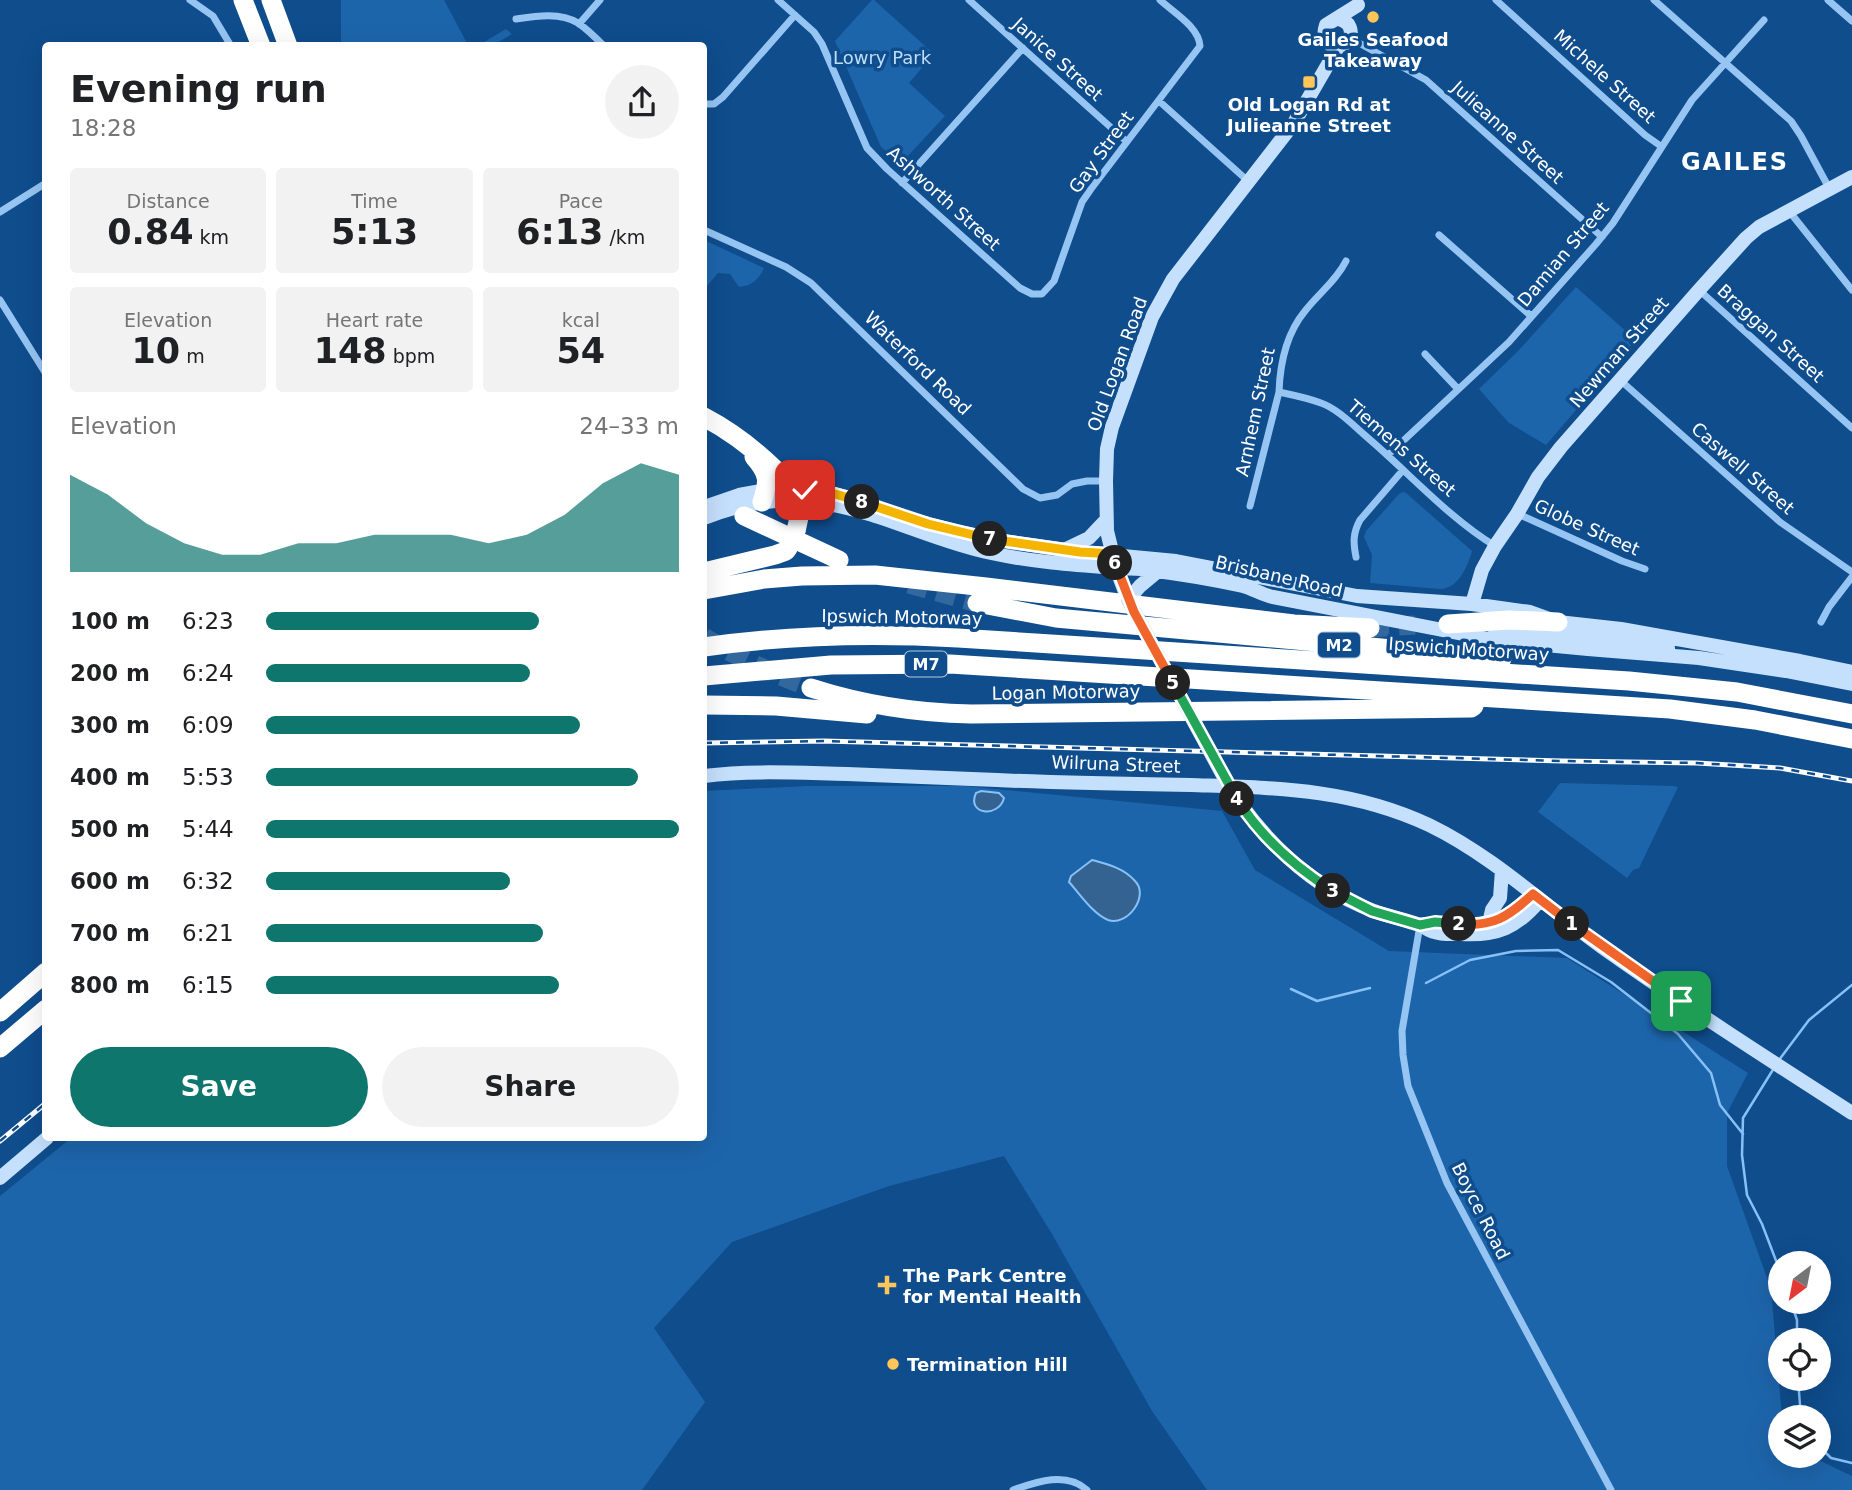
<!DOCTYPE html>
<meta charset="utf-8">
<style>
:root{--surface:#fff;--page:#f2f2f2;--text:#202124;--muted:#757577;--accent:#0f766e}
body{margin:0;font-family:"DejaVu Sans",sans-serif;background:var(--page);color:var(--text);height:100vh;display:flex;flex-direction:column;font-size:26px;white-space:nowrap}
*{box-sizing:border-box;margin:0}
p{font-size:23px;color:var(--muted)}
.icon{flex:none;width:38px;height:38px;fill:none;stroke:currentColor;stroke-width:2;stroke-linecap:round;stroke-linejoin:round}
.map{position:relative;flex:1;overflow:hidden}
.details{position:absolute;left:42px;top:42px;width:665px;height:1099px;display:flex;flex-direction:column;background:var(--surface);border-radius:7px;box-shadow:0 7px 28px #0002}
.details>*{flex:none}
.needle{width:46px;rotate:212deg}
.buttons{position:absolute;left:1768px;top:1251px;display:grid;gap:14px}
.buttons a{display:grid;place-items:center;width:63px;height:63px;border-radius:50%;background:var(--surface);box-shadow:0 7px 28px #0002;font-size:35px}
.pin{position:absolute;display:grid;place-items:center;width:60px;height:60px;color:#fff;margin:-30px;border-radius:14px;box-shadow:0 4px 10px #0006}
.km{position:absolute;width:35px;height:35px;margin:-18px;border-radius:50%;background:#222;color:#fff;font-size:19px;line-height:35px;text-align:center}
.round{display:grid;place-items:center;flex:none;width:74px;height:74px;border-radius:37px;background:var(--page)}
.headline{display:flex;align-items:center;justify-content:space-between;height:119px;padding:0 28px}
h1{font-size:38px;font-weight:700;line-height:52px}
.metrics{display:grid;grid-template-columns:repeat(3,1fr);gap:10px;height:119px;padding:7px 28px}
.metrics div{display:grid;align-content:center;border-radius:7px;background:var(--page);text-align:center}
.metrics b{font-size:35px;font-weight:700}
.metrics small{font-size:19px;font-weight:400}
.metrics p{font-size:19px}
.chart{height:196px;padding:14px 28px}
.chart p{display:flex;justify-content:space-between}
.chart svg{width:100%;height:126px;margin-top:7px;fill:var(--accent);opacity:.7}
.action{display:flex;gap:14px;margin-top:auto;padding:14px 28px}
.action a{flex:1;height:80px;border-radius:42px;background:var(--accent);color:#fff;font-size:28px;font-weight:700;line-height:80px;text-align:center}
.action a+a{background:var(--page);color:var(--text)}
ul{padding:0 28px;list-style:none;font-size:23px}
li{display:grid;grid-template-columns:112px 84px 1fr;align-items:center;height:52px}
li i{height:18px;border-radius:9px;background:var(--accent)}
.map>svg:first-child{display:block}
.green{fill:#1d65ab}
.water{fill:#346291;stroke:#87c1f7;stroke-width:2}
.lines{fill:none;stroke-linecap:round;stroke-linejoin:round}
.stream{stroke:#87c1f7;stroke-width:2.5}
.highway-tunnel{stroke:#33689e;stroke-width:19;stroke-dasharray:19 10;stroke-linecap:butt}
.street{stroke:#96c5f3;stroke-width:7}
.secondary{stroke:#c5e0fd;stroke-width:14}
.highway{stroke:#fff;stroke-width:19}
.rail-casing{stroke:#fff;stroke-width:5}
.rail{stroke:#0f4d8d;stroke-width:2.5;stroke-dasharray:8;stroke-linecap:butt}
.secondary-bridge{stroke:#c5e0fd;stroke-width:14}
.highway-bridge{stroke:#fff;stroke-width:19}
.split-1-casing{stroke:#fff;stroke-width:14}
.split-2-casing{stroke:#fff;stroke-width:14}
.split-3-casing{stroke:#fff;stroke-width:14}
.split-4-casing{stroke:#fff;stroke-width:14}
.split-5-casing{stroke:#fff;stroke-width:14}
.split-6-casing{stroke:#fff;stroke-width:14}
.split-7-casing{stroke:#fff;stroke-width:14}
.split-8-casing{stroke:#fff;stroke-width:14}
.split-9-casing{stroke:#fff;stroke-width:14}
.split-1{stroke:#f0652b;stroke-width:9}
.split-2{stroke:#f0652b;stroke-width:9}
.split-3{stroke:#22a559;stroke-width:9}
.split-4{stroke:#22a559;stroke-width:9}
.split-5{stroke:#22a559;stroke-width:9}
.split-6{stroke:#f0652b;stroke-width:9}
.split-7{stroke:#f5b400;stroke-width:9}
.split-8{stroke:#f5b400;stroke-width:9}
.split-9{stroke:#f5b400;stroke-width:9}
.poi-dot{fill:#ffc558;stroke:#0f4d8d;stroke-width:2.5}
.labels{text-anchor:middle;dominant-baseline:central;stroke-width:7;stroke-linejoin:round;paint-order:stroke}
.shield{fill:#0f4d8d;stroke:#b7cadd;stroke-width:2}
.shield-label{font-size:16px;font-weight:bold;fill:#fff}
.poi-label{font-size:18px;font-weight:bold;fill:#fff;stroke:#0f4d8d}
.park-label{font-size:18px;fill:#bddefe;stroke:#0f4d8d}
.street-label{font-size:18px;fill:#fff;stroke:#0f4d8d}
.district-label{font-size:24px;font-weight:bold;letter-spacing:2px;fill:#fff;stroke:#0f4d8d}
</style>
<div class="map">
<svg width="1852" height="1490" viewBox="0 0 1852 1490">
<rect width="100%" height="100%" fill="#0f4d8d"/>
<!-- green -->
<path class="green" d="M341 0H444L468 45H341Z
M872 0H874L934 54 909 83 945 116 906 158H895L881 147 835 41Z
M506 29 512 34 493 45H479Z
M704 240 764 268C759 279 752 286 739 287L730 274 718 273 707 286 704 288Z
M1576 287 1636 340 1546 445 1509 423 1479 389 1519 350Z
M1403 492 1406 493 1472 551C1468 566 1458 589 1440 589L1370 583 1372 555 1364 537 1366 531 1399 494Z
M1560 783 1674 786 1678 787 1639 868 1633 870 1627 878 1538 812Z
M808 786H964L1222 811 1255 870 1389 951 1567 958 1748 1073 1727 1113V1166L1771 1289 1782 1417 1780 1418V1456H1810L1852 1476V1490H1207L1152 1411 1052 1234 1004 1156 889 1186 732 1242 654 1328 705 1402 642 1490H0V1196L71 1138H704V791Z"/>
<!-- water -->
<path class="water" d="M981 791 999 793 1004 798C999 818 966 815 976 793Z
M1092 860C1107 864 1124 868 1135 881 1150 896 1127 927 1108 920 1093 914 1080 894 1069 882L1071 876Z"/>
<g class="lines">
<!-- stream -->
<path class="stream" d="M1426 983 1470 960 1516 951 1558 950 1611 982 1678 1034 1711 1073 1720 1105 1743 1134
M1291 989 1317 1001 1370 988
M1779 1060 1809 1020 1852 985
M1774 1068 1743 1118 1742 1155 1747 1195 1762 1224 1780 1271
M1791 1302 1797 1320V1340
M1798 1379 1801 1418
M1818 1445 1831 1458 1852 1463"/>
<!-- highway-tunnel -->
<path class="highway-tunnel" d="M909 584 977 603
M1370 628 1415 625
M704 637C738 658 774 674 811 688"/>
<!-- street -->
<path class="street" d="M190 0 213 16 231 46
M778 0 814 32 822 44 867 148 887 169 1020 288 1032 294H1042L1054 281 1082 202 1091 189 1200 46C1199 27 1173 12 1160 0
M969 0 1126 141
M1496 0 1645 135 1662 147
M1654 0 1791 121 1801 136 1829 188
M1828 0 1852 21
M516 19C536 16 560 12 578 23 587 29 596 38 604 46
M579 24 600 0
M1350 38 1426 80 1602 237
M1159 101 1249 182
M704 104H714L723 97 795 15
M902 183 1023 48
M1789 211 1852 290
M0 212 46 183
M704 230 786 267 811 283 1023 489 1040 498 1057 495 1072 484 1087 481H1106
M1439 235 1531 316
M1699 290 1852 428
M0 300 46 374
M1425 354 1458 389
M1620 380 1780 522 1852 572
M1279 392C1293 395 1308 398 1321 403 1338 409 1354 426 1368 438 1409 473 1449 518 1495 546
M1388 455 1509 342 1596 244 1613 223 1692 100 1764 20
M1250 506 1279 392C1280 363 1286 334 1305 311 1319 293 1336 281 1346 261
M1518 514 1622 561 1645 569
M1356 557C1353 542 1353 533 1360 520L1403 470
M1821 622 1829 607 1852 577
M1420 925 1402 1031 1403 1055 1408 1086 1447 1183 1611 1490
M1013 1490C1036 1482 1066 1471 1087 1490"/>
<!-- secondary -->
<path class="secondary" d="M1338 19C1350 21 1354 31 1348 42 1333 52 1320 42 1326 25L1358 5
M704 507 739 495 766 490 794 489 821 491 851 498 906 518 955 531 1010 542 1080 552 1176 561 1357 596 1472 604 1530 612 1558 622 1621 629 1800 661 1852 672
M704 518C744 502 785 496 828 504 883 513 936 542 991 553 1032 562 1076 565 1117 568 1128 569 1139 568 1149 570 1181 574 1212 579 1243 586 1254 589 1262 595 1273 597L1494 640 1588 649 1699 658 1786 671 1852 684
M1066 549 1089 538 1106 520
M1128 600 1116 568 1107 531 1106 481 1107 449 1112 427 1152 317 1173 279 1294 123 1338 47
M1128 600 1140 586 1158 571
M1472 604 1482 570 1495 546 1517 514 1538 477 1561 447 1699 290 1746 238 1759 227 1852 177
M1485 622 1500 630 1580 634 1668 648
M704 776C751 770 799 773 847 774 897 776 947 778 997 780 1061 783 1126 784 1191 785 1275 788 1350 788 1429 825 1493 856 1545 906 1602 947 1684 1005 1768 1059 1852 1113
M1242 806C1276 852 1320 891 1374 911 1389 917 1405 919 1420 925 1425 927 1429 931 1434 932 1442 935 1453 934 1461 934 1497 936 1517 928 1540 900
M1489 923 1492 910 1500 898 1502 870
M1420 925C1435 922 1449 924 1464 925 1496 926 1511 914 1533 894
M0 1178 47 1138"/>
<!-- highway -->
<path class="highway" d="M243 0 261 46
M271 0 288 46
M704 417C740 436 767 459 794 489
M754 457C769 474 769 481 762 502
M744 516 839 560
M796 531 805 490
M704 572 775 555 786 551 788 548
M704 590 764 579 802 576 875 575 986 587 1294 624 1370 628
M977 603 1056 618 1502 659
M1448 624 1509 620 1558 622
M704 647C788 635 872 633 958 638L1629 681 1737 692 1852 714
M704 676 831 665 950 664 1670 709 1755 720 1852 739
M811 688C864 705 916 713 971 714L1471 708 1474 706
M704 705 776 706 867 714
M0 1012 46 972
M0 1048 46 1009"/>
<!-- rail casing -->
<g class="rail-casing">
<path id="rail" d="M704 743 824 741 1562 761 1697 763 1780 768 1852 781
M0 1141 46 1103"/>
</g>
<!-- rail -->
<use href="#rail" class="rail"/>
<!-- secondary-bridge -->
<path class="secondary-bridge" d="M1128 600 1227 783 1242 806"/>
<!-- highway-bridge -->
<path class="highway-bridge" d="M788 548 796 531"/>
</g>
<g class="lines">
<!-- split-1 casing -->
<g class="split-1-casing">
<path id="split-1" d="M1572 924 1681 1001"/>
</g>
<!-- split-2 casing -->
<g class="split-2-casing">
<path id="split-2" d="M1459 924C1493 927 1508 917 1533 894L1572 924"/>
</g>
<!-- split-3 casing -->
<g class="split-3-casing">
<path id="split-3" d="M1333 891 1372 911 1403 920 1420 925 1435 922 1459 924"/>
</g>
<!-- split-4 casing -->
<g class="split-4-casing">
<path id="split-4" d="M1237 799C1261 837 1295 867 1333 891"/>
</g>
<!-- split-5 casing -->
<g class="split-5-casing">
<path id="split-5" d="M1173 683 1237 799"/>
</g>
<!-- split-6 casing -->
<g class="split-6-casing">
<path id="split-6" d="M1115 563 1134 612 1173 683"/>
</g>
<!-- split-7 casing -->
<g class="split-7-casing">
<path id="split-7" d="M990 539 1080 552 1113 554 1115 563"/>
</g>
<!-- split-8 casing -->
<g class="split-8-casing">
<path id="split-8" d="M862 502 928 524 990 539"/>
</g>
<!-- split-9 casing -->
<g class="split-9-casing">
<path id="split-9" d="M805 490 835 494 862 502"/>
</g>
<!-- split-1 -->
<use href="#split-1" class="split-1"/>
<!-- split-2 -->
<use href="#split-2" class="split-2"/>
<!-- split-3 -->
<use href="#split-3" class="split-3"/>
<!-- split-4 -->
<use href="#split-4" class="split-4"/>
<!-- split-5 -->
<use href="#split-5" class="split-5"/>
<!-- split-6 -->
<use href="#split-6" class="split-6"/>
<!-- split-7 -->
<use href="#split-7" class="split-7"/>
<!-- split-8 -->
<use href="#split-8" class="split-8"/>
<!-- split-9 -->
<use href="#split-9" class="split-9"/>
</g>
<!-- markers -->
<g class="poi-dot">
<circle cx="1373" cy="17" r="7"/>
<rect x="1302" y="75" width="14" height="14" rx="3.5"/>
<path d="M883.5 1274.5h7v7h7v7h-7v7h-7v-7h-7v-7h7z"/>
<circle cx="893" cy="1364" r="7"/>
</g>
<g class="labels">
<!-- shield labels -->
<g class="shield">
<rect x="1318" y="632.5" width="42" height="25" rx="5"/>
<rect x="905" y="651.5" width="42" height="25" rx="5"/>
</g>
<g class="shield-label">
<text x="1339" y="645">M2</text>
<text x="926" y="664">M7</text>
</g>
<!-- poi labels -->
<g class="poi-label">
<text x="1373" y="39">Gailes Seafood<tspan x="1373" dy="21">Takeaway</tspan></text>
<text x="1309" y="104">Old Logan Rd at<tspan x="1309" dy="21">Julieanne Street</tspan></text>
<text x="903" y="1275" text-anchor="start">The Park Centre<tspan x="903" dy="21">for Mental Health</tspan></text>
<text x="907" y="1364" text-anchor="start">Termination Hill</text>
</g>
<!-- park labels -->
<g class="park-label">
<text x="882" y="57">Lowry Park</text>
</g>
<!-- street labels -->
<g class="street-label">
<text transform="translate(1058 59) rotate(42)">Janice Street</text>
<text transform="translate(1605 76) rotate(42)">Michele Street</text>
<text transform="translate(1508 132) rotate(42)">Julieanne Street</text>
<text transform="translate(1101 152) rotate(-54)">Gay Street</text>
<text transform="translate(944 198) rotate(42)">Ashworth Street</text>
<text transform="translate(1563 254) rotate(-50)">Damian Street</text>
<text transform="translate(1771 333) rotate(42)">Braggan Street</text>
<text transform="translate(1619 352) rotate(-49)">Newman Street</text>
<text transform="translate(918 363) rotate(44)">Waterford Road</text>
<text transform="translate(1117 364) rotate(-70)">Old Logan Road</text>
<text transform="translate(1255 412) rotate(-78)">Arnhem Street</text>
<text transform="translate(1402 448) rotate(41)">Tiemens Street</text>
<text transform="translate(1743 468) rotate(41)">Caswell Street</text>
<text transform="translate(1587 527) rotate(24)">Globe Street</text>
<text transform="translate(1279 576) rotate(13)">Brisbane Road</text>
<text transform="translate(902 617) rotate(1)">Ipswich Motorway</text>
<text transform="translate(1469 649) rotate(4)">Ipswich Motorway</text>
<text transform="translate(1066 692) rotate(-1)">Logan Motorway</text>
<text transform="translate(1116 764) rotate(2)">Wilruna Street</text>
<text transform="translate(1481 1211) rotate(63)">Boyce Road</text>
</g>
<!-- district labels -->
<g class="district-label">
<text x="1735" y="162">GAILES</text>
</g>
</g>
</svg>
<div class="buttons">
<a><svg class="needle" viewBox="-14 -14 28 28"><path d="M0-13l5 13h-10z" fill="#e53935"/><path d="M0 13l5-13h-10z" fill="#757577"/></svg></a>
<a><svg class="icon" aria-label="locate" viewBox="0 0 24 24"><circle cx="12" cy="12" r="6"/><path d="M12 2v4M12 18v4M2 12h4M18 12h4"/></svg></a>
<a><svg class="icon" aria-label="layers" viewBox="0 0 24 24"><path d="M12 4l9 5-9 5-9-5zM3 14l9 5 9-5"/></svg></a>
</div>
<div class="pin" style="left:1681px;top:1001px;background:#1e9e55"><svg class="icon" aria-label="arrive" viewBox="0 0 24 24"><path d="M6 21V4h12l-3 4 3 4H6"/></svg></div>
<div class="pin" style="left:805px;top:490px;background:#d93025"><svg class="icon" aria-label="check" viewBox="0 0 24 24"><path d="M5 12l5 5 9-10"/></svg></div>
<b class="km" style="left:1572px;top:924px">1</b>
<b class="km" style="left:1459px;top:924px">2</b>
<b class="km" style="left:1333px;top:891px">3</b>
<b class="km" style="left:1237px;top:799px">4</b>
<b class="km" style="left:1173px;top:683px">5</b>
<b class="km" style="left:1115px;top:563px">6</b>
<b class="km" style="left:990px;top:539px">7</b>
<b class="km" style="left:862px;top:502px">8</b>
<section class="details">
<div class="headline"><div><h1>Evening run</h1><p>18:28</p></div><a class="round"><svg class="icon" aria-label="share" viewBox="0 0 24 24"><path d="M12 15V3M7 8l5-5 5 5M5 13v7h14v-7"/></svg></a></div>
<div class="metrics">
<div><p>Distance</p><b>0.84<small> km</small></b></div>
<div><p>Time</p><b>5:13</b></div>
<div><p>Pace</p><b>6:13<small> /km</small></b></div>
</div>
<div class="metrics">
<div><p>Elevation</p><b>10<small> m</small></b></div>
<div><p>Heart rate</p><b>148<small> bpm</small></b></div>
<div><p>kcal</p><b>54</b></div>
</div>
<div class="chart"><p><span>Elevation</span>24–33 m</p>
<svg viewBox="0 0 160 44" preserveAspectRatio="none"><path d="M0 44V10L10 17L20 27L30 34L40 38L50 38L60 34L70 34L80 31L90 31L100 31L110 34L120 31L130 24L140 13L150 6L160 10V44z"/></svg>
</div>
<ul>
<li><b>100 m</b>6:23<i style="width:66%"></i></li>
<li><b>200 m</b>6:24<i style="width:64%"></i></li>
<li><b>300 m</b>6:09<i style="width:76%"></i></li>
<li><b>400 m</b>5:53<i style="width:90%"></i></li>
<li><b>500 m</b>5:44<i style="width:100%"></i></li>
<li><b>600 m</b>6:32<i style="width:59%"></i></li>
<li><b>700 m</b>6:21<i style="width:67%"></i></li>
<li><b>800 m</b>6:15<i style="width:71%"></i></li>
</ul>
<div class="action"><a>Save</a><a>Share</a></div>
</section>
</div>
